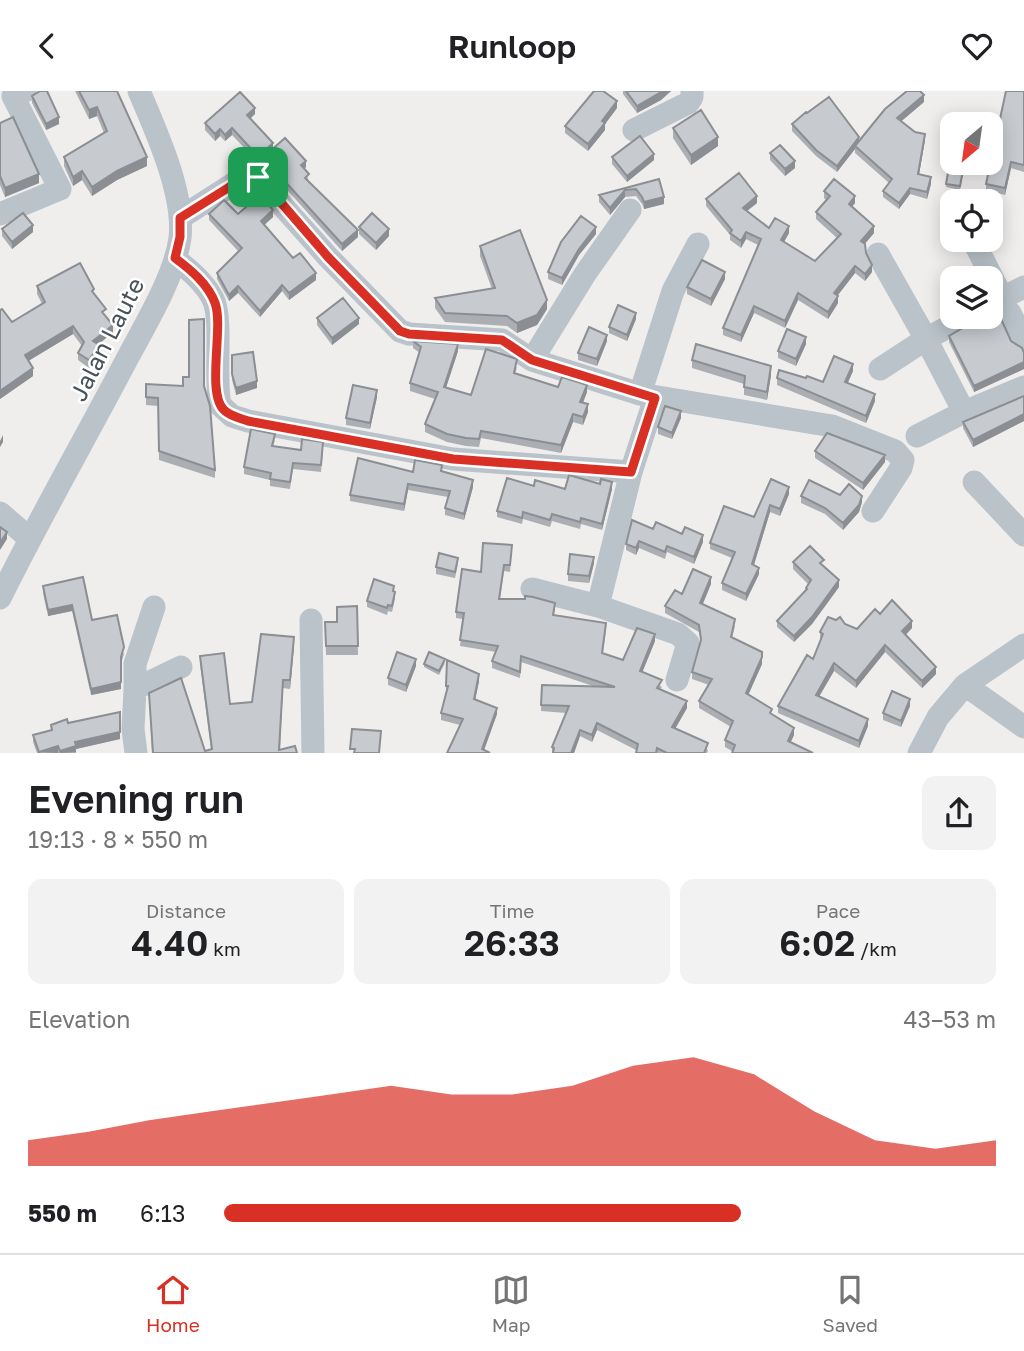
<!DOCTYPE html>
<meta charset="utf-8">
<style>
:root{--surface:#fff;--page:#f2f2f2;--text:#202124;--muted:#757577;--line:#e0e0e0;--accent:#d93025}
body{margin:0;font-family:"Golos Text",sans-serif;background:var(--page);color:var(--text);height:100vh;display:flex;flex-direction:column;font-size:26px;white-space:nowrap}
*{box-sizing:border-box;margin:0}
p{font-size:23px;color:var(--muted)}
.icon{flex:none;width:38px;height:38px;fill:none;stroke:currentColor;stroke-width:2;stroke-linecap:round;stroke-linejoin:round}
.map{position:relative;height:662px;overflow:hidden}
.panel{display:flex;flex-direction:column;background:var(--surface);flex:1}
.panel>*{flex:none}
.needle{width:46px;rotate:209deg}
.controls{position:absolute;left:940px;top:21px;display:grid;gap:14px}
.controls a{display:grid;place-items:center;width:63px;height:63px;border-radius:14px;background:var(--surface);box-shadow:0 4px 18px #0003;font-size:35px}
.pin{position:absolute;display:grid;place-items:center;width:60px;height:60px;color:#fff;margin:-30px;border-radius:14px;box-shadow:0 4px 10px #0006}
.round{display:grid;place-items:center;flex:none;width:74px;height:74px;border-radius:14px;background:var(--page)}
.head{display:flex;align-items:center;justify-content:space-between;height:119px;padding:0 28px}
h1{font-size:38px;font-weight:600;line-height:52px}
.stats{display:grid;grid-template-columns:repeat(3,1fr);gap:10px;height:119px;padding:7px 28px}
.stats div{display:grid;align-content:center;border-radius:14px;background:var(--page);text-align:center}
.stats b{font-size:35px;font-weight:600}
.stats small{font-size:19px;font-weight:400}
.stats p{font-size:19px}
.chart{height:196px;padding:14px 28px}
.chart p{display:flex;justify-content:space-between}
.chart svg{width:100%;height:126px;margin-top:7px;fill:var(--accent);opacity:.7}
ul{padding:0 28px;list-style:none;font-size:23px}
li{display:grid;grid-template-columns:112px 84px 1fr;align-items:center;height:52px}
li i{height:18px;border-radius:9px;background:var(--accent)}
header{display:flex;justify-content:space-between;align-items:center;height:91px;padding:0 28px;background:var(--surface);font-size:32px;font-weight:600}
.tab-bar{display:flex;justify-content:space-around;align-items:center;height:98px;border-top:2px solid var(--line);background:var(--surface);font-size:19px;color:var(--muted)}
.tab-bar a{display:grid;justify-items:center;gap:4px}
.tab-bar .on{color:var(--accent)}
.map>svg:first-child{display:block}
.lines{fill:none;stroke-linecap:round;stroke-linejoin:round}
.minor{stroke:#bac3c9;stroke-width:23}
.wall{fill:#abafb3}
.shaded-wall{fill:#8b8e92}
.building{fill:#c7cbd0;stroke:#8b8e92;stroke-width:2}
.route-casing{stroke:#fff;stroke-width:14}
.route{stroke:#d93025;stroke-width:9}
.labels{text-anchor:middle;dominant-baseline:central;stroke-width:5;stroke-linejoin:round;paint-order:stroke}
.street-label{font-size:24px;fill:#475259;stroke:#fff}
</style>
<header><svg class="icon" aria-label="back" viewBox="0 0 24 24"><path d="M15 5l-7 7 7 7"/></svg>Runloop<svg class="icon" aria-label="heart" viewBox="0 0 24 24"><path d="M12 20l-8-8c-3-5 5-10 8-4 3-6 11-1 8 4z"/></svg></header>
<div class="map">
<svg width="1024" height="662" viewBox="0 0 1024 662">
<rect width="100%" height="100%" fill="#f0eded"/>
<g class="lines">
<!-- minor -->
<path class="minor" d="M634 39 688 12 692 6V0
M0 123 60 98 13 5 25 0
M180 127 241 88 255 84 328 166 400 240 409 243 502 249 532 269 640 303 832 335 895 360 903 369 901 377 873 420
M973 149 1002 206
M878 163 926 248 880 278
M175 168C190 179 205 192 213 208 223 228 214 286 220 314L232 325 248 330 453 368 631 381 655 307
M990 213 1024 196
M1010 222 1024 250
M966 226 926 248 964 321 1024 296
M532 269 585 183 630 119
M640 303 673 200 698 153
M917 345 964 321
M974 391 1024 444
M0 422 29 447
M532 498 598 515 678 543 688 552 677 589
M0 507C40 426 85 348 127 268 145 234 175 185 180 147 185 103 156 40 139 0
M598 515 631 381
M311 529 313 662
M965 594 1024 636
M135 598V573L154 516
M136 662 133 638 135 598 181 576
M919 662 938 626 965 594 1024 554"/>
</g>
<!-- wall -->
<path class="wall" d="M75 0H117L147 75 117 89 92 105 82 89 73 95 64 75V66L104 42 97 25 89 28Z
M623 0H671L661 9 637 22 623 3Z
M1024 0V81L1011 77 1005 104 986 99V93Z
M32 5 59 33 46 39 32 12Z
M924 11 901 30 925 49 919 83 931 93 927 108 910 103 899 118 883 106V100L889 92 855 62V58L837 81 816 65 792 40V33L859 50Z
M617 17 605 33V39L588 60 565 42V35Z
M255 23 251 27 273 57 306 76 304 78 309 90H308L358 146 342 160 280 91V85L282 83 268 68V63L260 71 257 70 232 44 225 50 220 45 215 50 205 39V32Z
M0 32 39 92 5 106 0 94Z
M673 37 718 55 691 74 673 47Z
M770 62 795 77 785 85 770 69Z
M612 66 654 69 627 91 612 73Z
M963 83 960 99 946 96V93Z
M659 88 664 113 644 118 642 113 636 105 625 106 610 124 599 111V104Z
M824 100 855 112 852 115 874 142 865 153 866 162 872 181 865 190 855 182 838 204V212L828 228 798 209 785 237 754 222 741 251 723 244V237L758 154 746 148 741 157 730 149V144L706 115V108L757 112 747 120 769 137 789 142 784 151 815 170 837 147 816 128V121L826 109 824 107Z
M209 123 273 126 264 134 293 167 316 189 289 209 282 200 260 226 238 202 229 210 217 188V182L239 161 209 129Z
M359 136 389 145 376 159 359 143Z
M2 138 33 141 12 158 2 145Z
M596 143 579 164 562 194 548 188V181Z
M480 155 547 218 537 234 517 242 507 235 445 231 435 217V207L492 198 480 165Z
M725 188 711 215 687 203V196Z
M37 195 94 203 113 241 98 254 99 262 89 277 78 269V262L82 255 73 243 28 270 33 285 0 308V219L12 231 42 213 37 203Z
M317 227 359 233 332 254 317 234Z
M636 228 627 250 609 242V236Z
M949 245 1011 250 1024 262V278L974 301 949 251Z
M413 250 458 260 446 296 471 304 517 276 515 283 558 296 587 301 583 312 588 321 583 334 573 331 561 362 481 347 479 356 466 355 447 351 425 341V333L435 308 410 300V292L420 262 413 257Z
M607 250 597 275 578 269V262Z
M806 253 796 275 778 267V260Z
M232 264 257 297 236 304 232 289Z
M692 269 771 284 767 309 744 304V293L692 277Z
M853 280 848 292 875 310 866 332 777 294V287H806L823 291Z
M146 293 183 295H204L215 379V387L159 369 158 315 146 314Z
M1024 305V330L973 356 963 337V331Z
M377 306 370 338 346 334V327Z
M681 327 672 348 658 343V336Z
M275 349 273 355 301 359 323 358 321 381 293 378 290 398 270 395V389L244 383V376Z
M815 360 885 371 863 399 815 367Z
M442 380 473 396 464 429 445 424V417L448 406 408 399 404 420 350 410V404L413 381Z
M771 388 789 403 780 425 770 421 754 474 759 483 746 510 722 499V492L732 467 710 458V452L754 426Z
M534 395 565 398H612L602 439 581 433 580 438 552 430 550 436 523 428 522 433 497 426V420Z
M840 404 862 411 859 421 843 439 825 423 801 412V405Z
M653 438 703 451 694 473 667 461 665 468 639 457 636 464 626 459V453Z
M512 461 510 481 504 480 500 508 555 518 554 524 606 539 603 562 623 569 655 550 642 581 662 596 660 598 687 617 675 638 708 659 707 662H636V659L597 639 592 651 580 645 574 662H552V656L566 622 541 620 542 594 593 595 521 571 520 587 492 577V570L496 561 460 555 463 528 456 527V521L481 481Z
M793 471 824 475 839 496 812 533 794 551 777 536V530L806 500V497L808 493 793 478Z
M594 472 589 492 568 490V483Z
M458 473 455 487 436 483V476Z
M711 493 703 513 735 535 732 547 762 573 748 604 772 623 794 644 790 652 732 660 725 656V649L731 636 699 617V610L709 594 692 588V581L701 551 699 541 665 522V515L682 503Z
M43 495 92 529 124 563 121 573V598L91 604 72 520 48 525 43 502Z
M394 501 395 508 392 521 388 520 387 524 367 516V510Z
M357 515 358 564H326L325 531H337Z
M880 523 912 537 906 544 936 583 922 597 885 561 856 597 834 580 819 605 868 635 859 657 778 622V615L813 568 821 549 820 548V541L845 533 857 538Z
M294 555 290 598 283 597 280 659 297 662H152L149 602 205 660 211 658 200 573V565L230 613 252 611Z
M445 572 439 584 424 576V573Z
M416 575 406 601 388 594V587Z
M479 590 475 609 497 623 484 659 447 662 460 634 441 629V622L446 601V595Z
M910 615 901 636 883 629V622Z
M68 632 120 648 76 658V662H37L33 651V644L51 639V634Z"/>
<!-- shaded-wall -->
<path class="shaded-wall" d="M663 0H671L661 9 637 22V15Z
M924 4V11L897 34V27Z
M617 10V17L605 33V39L588 60V53L602 30Z
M97 16V25L89 28V19Z
M255 17V23L247 30V24Z
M59 26V33L46 39V33Z
M232 37V44L225 50V44Z
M220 38V45L215 50V43Z
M925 43V49L918 89V83Z
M718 46V55L691 74V64Z
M859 46V53L855 55V58L837 81V75Z
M273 52V58L260 71V64Z
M654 63V69L627 91V85Z
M147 66V75L117 89 92 105V96L117 80Z
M306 70V76L301 81V74Z
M795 70V77L785 85V78Z
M1011 71V77L1005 104V97Z
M82 80V89L73 95V86Z
M39 83V92L5 106V97Z
M931 86V93L927 108V101Z
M910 97V103L899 118V112Z
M625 99V106L610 124V117Z
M757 105V112L743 123V117Z
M855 105V112L849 120V113Z
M664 106V113L644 118V111Z
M273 119V126L261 137V130Z
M33 134V141L12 158V151Z
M789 135V142L781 156V149Z
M874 135V142L861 157V150Z
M596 136V143L579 164 562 194V187L579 158Z
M389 138V145L376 159V152Z
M358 139V146L342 160V153Z
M746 141V148L741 157V150Z
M872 174V181L865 190V183Z
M855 175V182L834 209V202Z
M725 181V188L711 215V208Z
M316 182V189L289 209V202Z
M282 194V200L260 226V220Z
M238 195V202L229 210V204Z
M798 202V209L785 237V230Z
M838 205V212L828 228V221Z
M547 209V218L537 234 517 242V232Z
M754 215V222L741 251V244Z
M636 222V228L627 250V244Z
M359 227V233L332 254V247Z
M113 234V241L93 258V250Z
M73 235V243L25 272V264Z
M607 244V250L597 275V268Z
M806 246V253L796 275V268Z
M458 253V260L444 303V296Z
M99 254V262L89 277V269Z
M1024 271V278L974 301V295Z
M853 273V280L845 297V291Z
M771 275V284L767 309V301Z
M33 277V285L0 308V300Z
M257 290V297L236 304V297Z
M587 294V301L580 319V311Z
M377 299V306L370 338V332Z
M875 303V310L866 332V325Z
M588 313V321L583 334V326Z
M681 320V327L672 348V342Z
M573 323V331L561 362V354Z
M1024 323V330L973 356V349Z
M3 344V351L0 356V350Z
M885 364V371L863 399V392Z
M473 389V396L464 429V423Z
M612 391V398L602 439V433Z
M408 393V399L404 420V413Z
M789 396V403L780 425V418Z
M862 405V411L859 421 843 439V432Z
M770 414V421L752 480V473Z
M7 441V448L0 459V452Z
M703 444V451L694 473V466Z
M639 450V457L636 464V457Z
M594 466V472L589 492V485Z
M759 477V483L746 510V503Z
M711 486V493L700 519V512Z
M839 489V496L812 533 794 551V545Z
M72 514V520L48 525V519Z
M912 530V537L902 547V540Z
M655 543V550L640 587V580Z
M294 546V555L290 598V589Z
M885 554V561L856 597V590Z
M762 566V573L746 609V602Z
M416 568V575L406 601V594Z
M834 572V580L816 611V604Z
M936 576V583L922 597V590Z
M479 583V590L474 615V608Z
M121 591V598L91 604V598Z
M910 608V615L901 636V630Z
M687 610V617L672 643V636Z
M497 617V623L483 662 482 658Z
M868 628V635L859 657V650Z
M597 632V639L592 651V644Z
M794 637V644L788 657V650Z
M580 639V645L574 662H571Z
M120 641V648L76 658V661L60 662V660L75 651Z
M58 655V662L39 661Z"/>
<!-- building -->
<path class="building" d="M40 0H47L59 26 46 33 32 5Z
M79 0H117L147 66 117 80 92 96 82 80 73 86 64 66 107 40 97 16 89 19Z
M594 0H603L617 10 602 30 605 32 588 53 565 35Z
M626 0H663L637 15Z
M907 0H920L924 4 897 27 915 41 925 43 918 83 931 86 927 101 910 97 899 112 883 100 892 88 855 55 885 18Z
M1006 0H1024V74L1011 71 1005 97 986 93Z
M240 1 255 17 247 24 273 52 260 64H257L232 37 225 44 220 38 215 43 205 32Z
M829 6 859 46 837 75 816 59 792 33 806 21 807 22Z
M701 19 718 46 691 64 673 37Z
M13 26 39 83 5 97 0 85V32Z
M640 45 654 63 627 85 612 66Z
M285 47 306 70 301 74 309 83 305 87 358 139 342 153 280 85 285 80 268 62Z
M780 54 795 70 785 78 770 62Z
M949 76 963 79 960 95 946 93Z
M739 82 757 105 743 117 769 137 775 127 789 135 781 149 815 170 841 143 816 121 830 105 824 100 834 88 855 105 849 113 874 135 861 150 865 153 866 162 872 174 865 183 855 175 834 202 838 205 828 221 798 202 785 230 754 215 741 244 723 237 761 148 746 141 741 150 730 142 732 139 706 108Z
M659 88 664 106 644 111 642 106 636 98 625 99 610 117 599 104Z
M260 104 273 119 261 130 293 167 300 162 316 182 289 202 282 194 260 220 238 195 229 204 217 182 242 157 209 123 224 109 238 123Z
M23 122 33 134 12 151 2 138Z
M372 122 389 138 376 152 359 136Z
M581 125 596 136 579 158 562 187 548 181 561 151Z
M520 139 547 209 537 224 517 232 507 225 445 222 435 207 495 197 480 155Z
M702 169 725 181 711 208 687 196Z
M80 172 94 198 92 200 106 218 102 221 113 234 93 250 99 254 89 269 78 262 84 251 73 235 25 264 33 277 0 300V219L2 218 12 231 45 211 37 195Z
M343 207 359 227 332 247 317 227Z
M618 214 636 222 627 244 609 236Z
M990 219H997L1011 250 1022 257 1024 262V271L974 295 949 245 973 231 978 226H990Z
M204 228V295L210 315 215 379 159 360 158 307 146 306V293L183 295V286H189V229Z
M589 236 607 244 597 268 578 262Z
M787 238 806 246 796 268 778 260Z
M413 250 458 253 444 296 471 304 486 258 517 268 514 282 558 296 562 286 587 294 580 311 588 313 583 326 573 323 561 354 481 340 479 348 466 347 447 343 425 333 438 301 410 292 421 256Z
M696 253 771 275 767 301 744 296 745 285 692 269Z
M253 261 257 290 236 297 232 283V264Z
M834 265 853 273 845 291 875 303 866 325 777 287 779 279 806 287 807 285 823 291Z
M353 294 377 299 370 332 346 327Z
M1024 305V323L973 349 963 331Z
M665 315 681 320 672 342 658 336Z
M251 338 275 343 272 355 301 359 302 348 323 351 321 374 293 372 290 391 270 388 271 382 244 376Z
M827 342 885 364 863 392 815 360Z
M358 367 413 381 415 369 442 374 441 380 473 389 464 423 445 417 450 400 408 393 404 413 350 404Z
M569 384 600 393 601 388 612 391 602 433 581 427 580 431 552 423 550 429 523 421 522 427 497 420 507 387 534 395 535 389 565 398Z
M771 388 789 396 780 418 770 414 752 473 759 477 746 503 722 492 735 461 710 452 724 415 754 426Z
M809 389 840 404 849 393 862 405 859 414 843 432 825 417 801 405Z
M632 429 653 438 656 431 682 443 685 436 703 444 694 466 667 455 665 461 639 450 636 457 626 453Z
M0 436 7 441 0 452Z
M483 452 512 454 510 474H504L499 508H525V505L533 506 555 512 553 524 606 532 602 562 623 569 637 537 655 543 640 580 662 589 657 597 687 610 672 636 708 652 704 662H667L657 657 656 662H636L638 653 597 632 592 644 580 639 571 662H553L554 657 552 656 569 615 541 614 542 594 615 596 521 565 520 581 492 570 498 555 460 549 464 522 456 521 462 478 481 481Z
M810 455 824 469 820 472 839 489 812 526 794 545 777 530 807 498 806 497 811 489 793 471Z
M439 462 458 467 455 481 436 476Z
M570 463 594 466 589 485 568 483Z
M693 478 711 486 700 512 735 528 731 546 762 561V566L746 602 772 618 770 622 794 637 788 650 813 662H732L735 654 725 649 733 630 699 610 712 588 692 581 701 549 699 534 665 515 675 499 682 503Z
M83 486 92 529 117 524 124 556 121 566V591L91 598 72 514 48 519 43 495Z
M374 488 394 495 393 500 395 501 392 515 388 514 387 517 367 510Z
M892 509 912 530 902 540 936 576 922 590 885 554 856 590 834 572 816 604 868 628 859 650 778 615 807 564 813 568 823 543 820 541 828 526 836 529 840 526 845 533 857 538 875 518 880 523Z
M357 515 358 555H326L325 531H337V516Z
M261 543 294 546 290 589H283L279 659 295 655 297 662H153L149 602 181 587 205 660 212 658 200 565 224 562 230 613 252 611Z
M397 561 416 568 406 594 388 587Z
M429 561 445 568 439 580 424 573Z
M447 569 479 583 474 608 497 617 482 658 490 662H447L463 628 441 622 448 595H446Z
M892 600 910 608 901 630 883 622Z
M120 621V641L75 651 76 655 60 660 58 655 39 661 33 644 52 639 51 634 67 628 68 632Z
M352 638 381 640 379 662H354L355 658H350Z"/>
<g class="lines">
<!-- route casing -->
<g class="route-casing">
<path id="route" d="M250 83 255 84 264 92 328 166 400 240 409 243 502 249 532 269 655 307 631 381 453 368 248 330C239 327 230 325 224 319 206 302 224 235 215 212 208 193 191 179 175 167L180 146V127Z"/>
</g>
<!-- route -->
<use href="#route" class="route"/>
</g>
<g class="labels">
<!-- street labels -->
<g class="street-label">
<text transform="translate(106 248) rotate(-63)">Jalan Laute</text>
</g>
</g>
</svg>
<div class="controls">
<a><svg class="needle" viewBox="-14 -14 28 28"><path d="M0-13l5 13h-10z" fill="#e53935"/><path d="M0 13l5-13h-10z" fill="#757577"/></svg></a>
<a><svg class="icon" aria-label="locate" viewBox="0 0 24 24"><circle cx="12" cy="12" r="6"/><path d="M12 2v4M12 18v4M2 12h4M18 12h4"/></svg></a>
<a><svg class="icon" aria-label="layers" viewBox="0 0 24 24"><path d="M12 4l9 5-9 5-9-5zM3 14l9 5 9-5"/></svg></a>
</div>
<div class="pin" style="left:258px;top:86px;background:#1e9e55"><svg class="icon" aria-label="arrive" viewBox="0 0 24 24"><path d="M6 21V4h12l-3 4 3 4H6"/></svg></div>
</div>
<section class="panel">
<div class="head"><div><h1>Evening run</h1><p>19:13 · 8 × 550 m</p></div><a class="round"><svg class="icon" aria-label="share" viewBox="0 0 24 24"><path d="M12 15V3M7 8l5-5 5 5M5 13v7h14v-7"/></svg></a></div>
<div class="stats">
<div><p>Distance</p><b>4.40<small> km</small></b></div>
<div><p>Time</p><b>26:33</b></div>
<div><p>Pace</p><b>6:02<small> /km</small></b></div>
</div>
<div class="chart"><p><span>Elevation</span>43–53 m</p>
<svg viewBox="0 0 160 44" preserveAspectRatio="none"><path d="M0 44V35L10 32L20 28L30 25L40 22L50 19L60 16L70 19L80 19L90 16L100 9L110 6L120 12L130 25L140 35L150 38L160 35V44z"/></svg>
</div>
<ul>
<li><b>550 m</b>6:13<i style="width:67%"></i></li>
</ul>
</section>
<nav class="tab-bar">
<a class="on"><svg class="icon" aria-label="home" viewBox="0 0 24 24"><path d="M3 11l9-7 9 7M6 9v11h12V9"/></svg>Home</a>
<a><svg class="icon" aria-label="map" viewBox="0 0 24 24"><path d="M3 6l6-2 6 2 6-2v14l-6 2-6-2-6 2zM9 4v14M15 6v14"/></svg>Map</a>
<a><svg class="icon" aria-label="saved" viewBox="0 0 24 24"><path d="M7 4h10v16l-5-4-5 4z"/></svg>Saved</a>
</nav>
